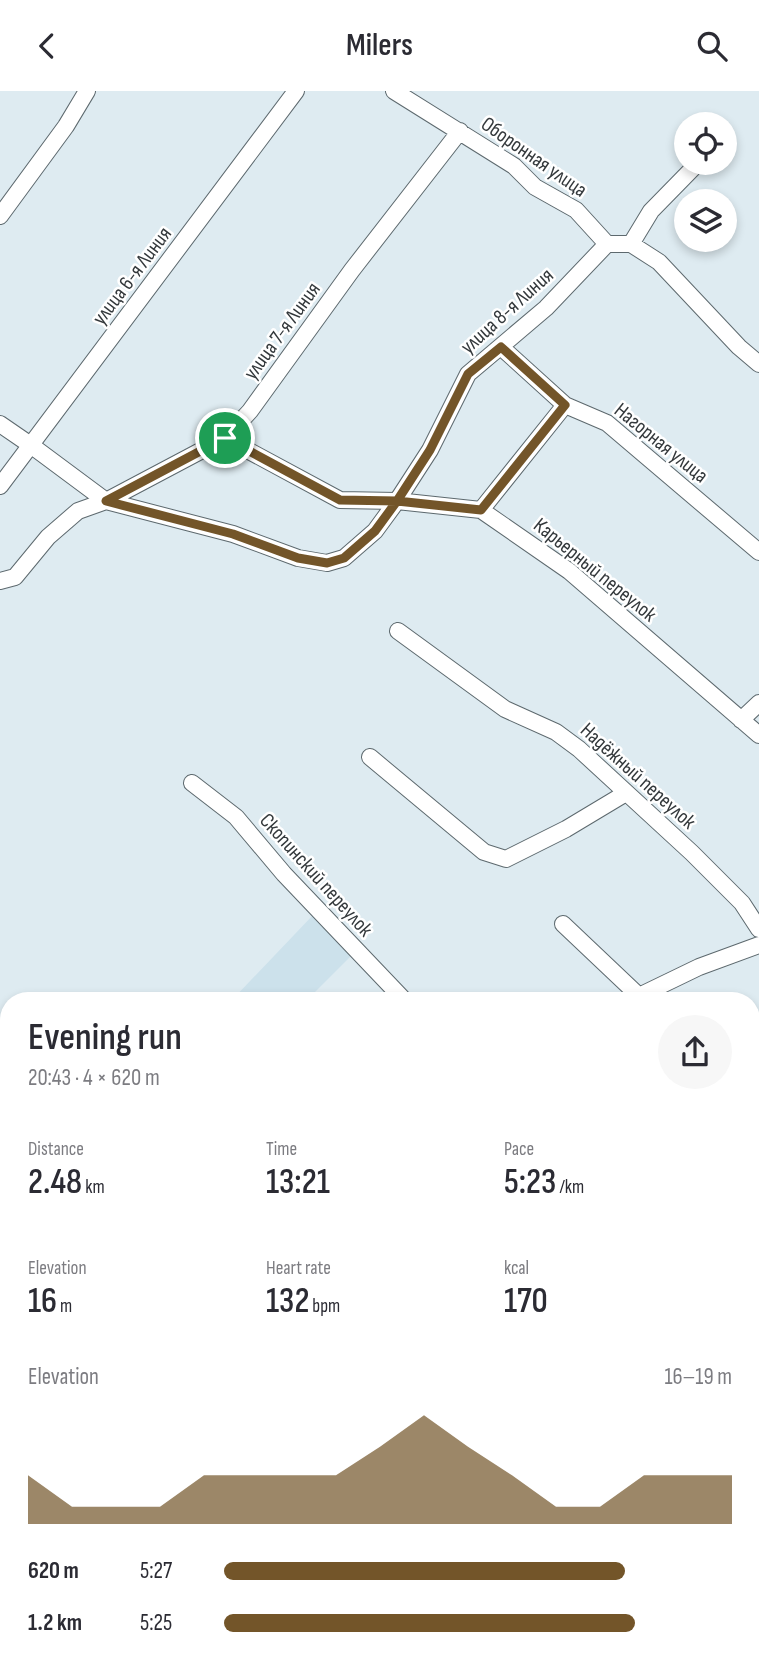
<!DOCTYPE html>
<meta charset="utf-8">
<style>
:root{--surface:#fff;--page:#f7f7f7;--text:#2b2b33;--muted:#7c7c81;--accent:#735529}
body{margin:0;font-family:"Sofia Sans Condensed",sans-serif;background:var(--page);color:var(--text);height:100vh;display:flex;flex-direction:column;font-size:26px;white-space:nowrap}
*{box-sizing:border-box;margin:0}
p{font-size:23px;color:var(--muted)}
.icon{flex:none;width:38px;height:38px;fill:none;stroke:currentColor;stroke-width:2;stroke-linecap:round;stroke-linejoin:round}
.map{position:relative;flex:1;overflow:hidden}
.side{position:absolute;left:0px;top:901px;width:760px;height:674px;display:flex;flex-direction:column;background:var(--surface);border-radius:28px 28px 0 0;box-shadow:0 4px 10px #0003}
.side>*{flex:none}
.fabs{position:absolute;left:674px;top:21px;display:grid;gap:14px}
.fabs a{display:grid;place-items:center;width:63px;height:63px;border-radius:50%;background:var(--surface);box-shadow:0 4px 10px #0003;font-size:35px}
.pin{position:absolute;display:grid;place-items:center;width:60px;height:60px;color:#fff;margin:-30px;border:4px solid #fff;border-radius:50%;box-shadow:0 2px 7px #0007}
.round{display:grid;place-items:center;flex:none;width:74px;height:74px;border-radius:37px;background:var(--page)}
.head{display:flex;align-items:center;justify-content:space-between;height:119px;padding:0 28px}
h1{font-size:38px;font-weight:600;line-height:52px}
.figures{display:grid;grid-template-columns:repeat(3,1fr);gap:10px;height:119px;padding:7px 28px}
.figures div{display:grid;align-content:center}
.figures b{font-size:35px;font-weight:600}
.figures small{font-size:19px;font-weight:400}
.figures p{font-size:19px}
.chart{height:196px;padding:14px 28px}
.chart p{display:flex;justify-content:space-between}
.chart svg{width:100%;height:126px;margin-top:7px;fill:var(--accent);opacity:.7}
ul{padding:0 28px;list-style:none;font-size:23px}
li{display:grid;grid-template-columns:112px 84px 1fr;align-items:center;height:52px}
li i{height:18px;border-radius:9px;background:var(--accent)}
header{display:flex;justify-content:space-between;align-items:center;height:91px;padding:0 28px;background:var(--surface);font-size:32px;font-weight:600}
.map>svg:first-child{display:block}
.built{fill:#cce1eb}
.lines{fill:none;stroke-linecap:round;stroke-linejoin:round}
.minor-casing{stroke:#5d696e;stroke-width:18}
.major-casing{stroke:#8f9eb3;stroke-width:24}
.minor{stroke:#fff;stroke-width:16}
.major{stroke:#d9e6f8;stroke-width:21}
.route-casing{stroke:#fff;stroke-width:14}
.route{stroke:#735529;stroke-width:9}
.labels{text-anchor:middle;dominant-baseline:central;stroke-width:5;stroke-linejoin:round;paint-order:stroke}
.street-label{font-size:21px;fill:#34393c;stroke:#fff}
</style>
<header><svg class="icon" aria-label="back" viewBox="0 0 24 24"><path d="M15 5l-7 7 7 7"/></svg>Milers<svg class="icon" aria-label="search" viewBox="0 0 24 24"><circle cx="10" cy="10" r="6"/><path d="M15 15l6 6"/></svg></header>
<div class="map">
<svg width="759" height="1574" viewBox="0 0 759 1574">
<rect width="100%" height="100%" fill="#deebf1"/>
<!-- built -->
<path class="built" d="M314 823 353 863 306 910H231Z
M9 1192V1427L0 1417V1202Z
M751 1564 759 1571V1574H712L702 1566H751Z
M366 1566H496L506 1574H357Z"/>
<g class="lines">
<!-- minor casing -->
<g class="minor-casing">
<path id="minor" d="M394 0 514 75 535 96 576 119 607 153
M0 125 66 35 87 0
M631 153 659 171 739 256 759 273
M501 256 565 314 607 332 759 461
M0 333 32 355 106 410 233 443 298 467 327 472 344 467 375 440 397 410 430 359 468 283 546 217 607 153H631L651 120 698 72
M225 347 340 409 397 410 481 419 569 480 759 644
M0 395 296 0
M481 419 565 314
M0 490 15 486 48 446 78 420 106 410 225 347 250 320 352 179 460 40
M398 540 505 618 556 641 579 658 692 762 742 812 759 838
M741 629 759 612
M370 666 484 761 506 768 566 738 626 702
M192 692 236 726 284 783 405 910
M563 833 639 905
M634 910 639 905 699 876 759 854
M751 1040 759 1034
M0 1158 9 1164
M751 1200 759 1194
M751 1361 759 1355
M326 1566 333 1574
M517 1566 527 1574"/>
</g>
<!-- major casing -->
<g class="major-casing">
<path id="major" d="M0 1462 9 1471
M95 1566 102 1574
M44 1574 52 1566"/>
</g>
<!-- minor -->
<use href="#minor" class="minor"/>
<!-- major -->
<use href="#major" class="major"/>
</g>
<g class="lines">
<!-- route casing -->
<g class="route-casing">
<path id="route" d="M225 347 106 410 233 443 298 467 327 472 344 467 375 440 397 410 481 419 565 314 501 256 468 283 430 359 397 410 340 409 225 347"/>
</g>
<!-- route -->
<use href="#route" class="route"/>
</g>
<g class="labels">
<!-- street labels -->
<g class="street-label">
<text transform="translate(534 66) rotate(35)">Оборонная улица</text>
<text transform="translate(132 185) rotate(-53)">улица 6-я Линия</text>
<text transform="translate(507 220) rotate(-42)">улица 8-я Линия</text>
<text transform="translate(282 240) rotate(-54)">улица 7-я Линия</text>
<text transform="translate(661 352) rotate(39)">Нагорная улица</text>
<text transform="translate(595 479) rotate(39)">Карьерный переулок</text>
<text transform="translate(638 685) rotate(42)">Надёжный переулок</text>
<text transform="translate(316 784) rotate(48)">Скопинский переулок</text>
</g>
</g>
</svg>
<div class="fabs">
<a><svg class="icon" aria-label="locate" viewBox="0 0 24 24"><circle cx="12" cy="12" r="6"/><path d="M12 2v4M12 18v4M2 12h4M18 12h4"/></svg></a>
<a><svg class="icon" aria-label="layers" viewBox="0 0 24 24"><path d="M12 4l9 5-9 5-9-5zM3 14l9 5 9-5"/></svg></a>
</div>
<div class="pin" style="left:225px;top:347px;background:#1e9e55"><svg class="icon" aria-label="arrive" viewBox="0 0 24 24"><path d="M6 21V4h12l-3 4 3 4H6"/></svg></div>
<section class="side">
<div class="head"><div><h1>Evening run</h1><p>20:43 · 4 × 620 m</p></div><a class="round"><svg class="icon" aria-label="share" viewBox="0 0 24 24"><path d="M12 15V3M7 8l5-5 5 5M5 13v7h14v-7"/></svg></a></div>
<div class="figures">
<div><p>Distance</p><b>2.48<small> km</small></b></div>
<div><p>Time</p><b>13:21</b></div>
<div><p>Pace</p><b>5:23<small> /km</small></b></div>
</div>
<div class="figures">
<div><p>Elevation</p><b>16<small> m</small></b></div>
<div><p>Heart rate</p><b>132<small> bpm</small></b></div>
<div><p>kcal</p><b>170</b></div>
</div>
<div class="chart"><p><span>Elevation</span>16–19 m</p>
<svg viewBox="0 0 160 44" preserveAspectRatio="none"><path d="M0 44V27L10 38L20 38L30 38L40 27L50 27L60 27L70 27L80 17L90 6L100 17L110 27L120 38L130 38L140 27L150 27L160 27V44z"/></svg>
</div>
<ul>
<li><b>620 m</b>5:27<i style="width:79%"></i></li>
<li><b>1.2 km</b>5:25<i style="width:81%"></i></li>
</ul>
</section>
</div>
